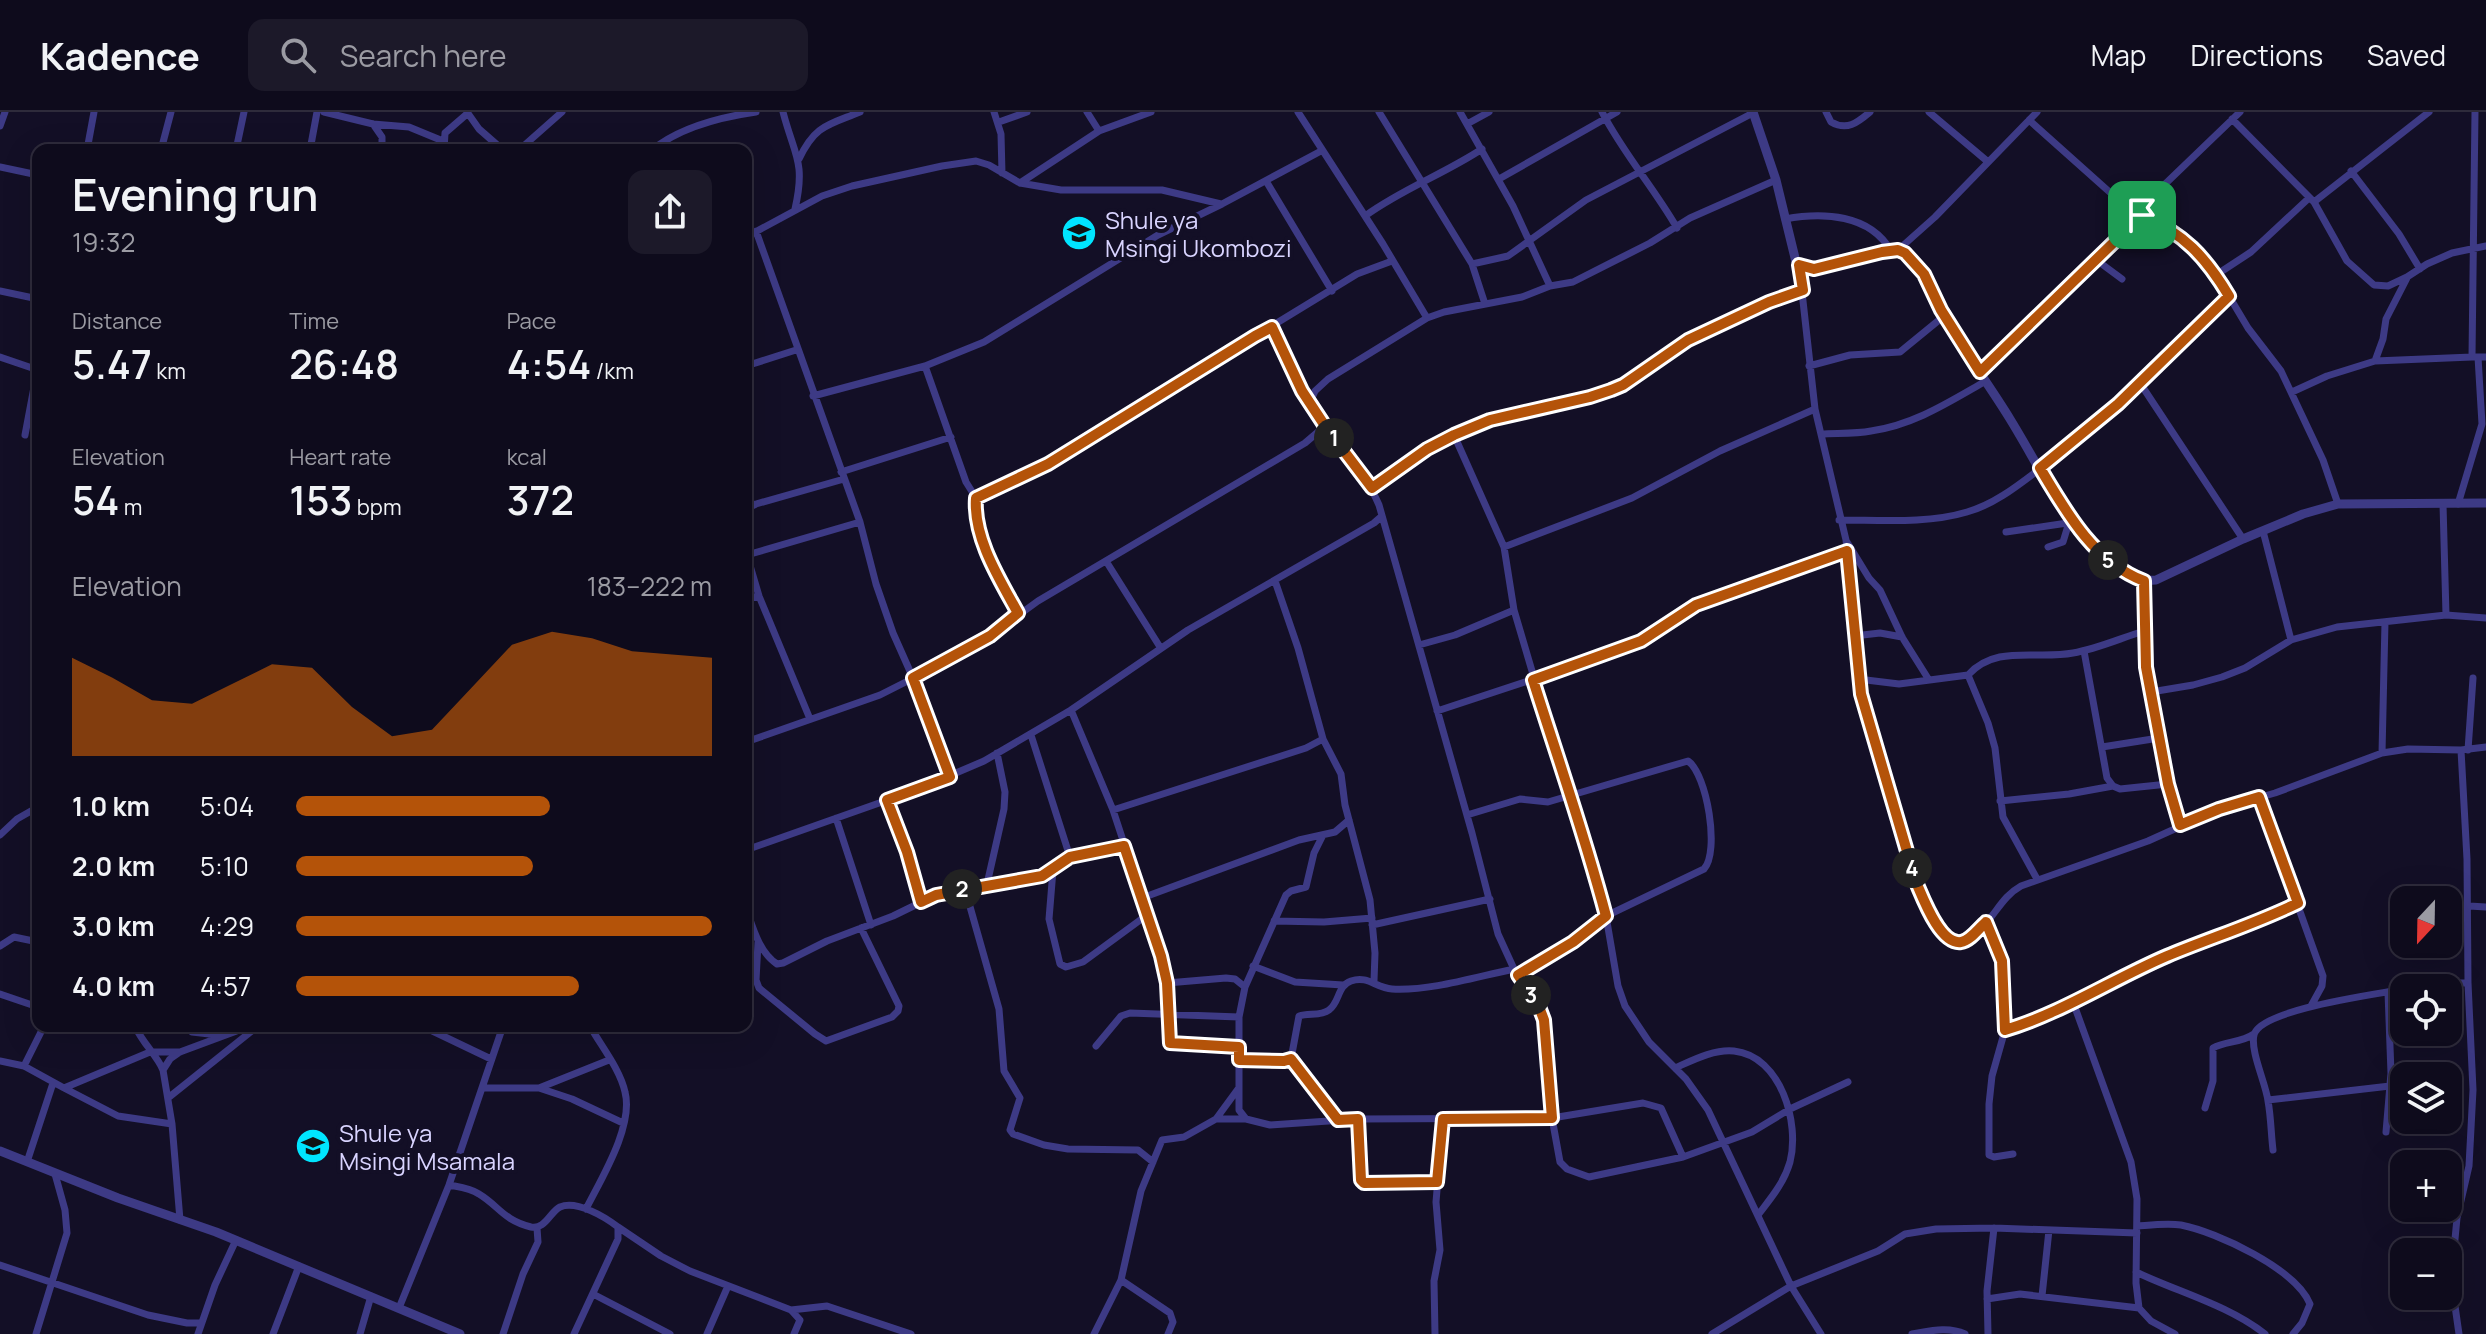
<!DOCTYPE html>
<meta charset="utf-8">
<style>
:root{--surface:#0e0b1c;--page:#1c1929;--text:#f1f3f6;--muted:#9b9ba3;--line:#2e2b3b;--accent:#b45309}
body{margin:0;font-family:Manrope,sans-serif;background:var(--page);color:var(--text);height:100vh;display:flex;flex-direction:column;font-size:30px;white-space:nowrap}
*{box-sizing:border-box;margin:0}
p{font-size:26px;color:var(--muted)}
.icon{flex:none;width:44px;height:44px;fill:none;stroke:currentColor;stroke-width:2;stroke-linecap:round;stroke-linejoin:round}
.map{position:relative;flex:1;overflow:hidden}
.sheet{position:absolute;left:32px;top:32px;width:720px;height:888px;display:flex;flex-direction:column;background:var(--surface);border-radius:16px;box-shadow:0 8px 32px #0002,0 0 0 2px var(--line)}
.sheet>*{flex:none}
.needle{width:52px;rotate:202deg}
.fabs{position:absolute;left:2390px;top:774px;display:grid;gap:16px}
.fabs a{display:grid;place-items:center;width:72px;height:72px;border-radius:16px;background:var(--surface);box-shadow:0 8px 32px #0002,0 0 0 2px var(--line);font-size:40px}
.pin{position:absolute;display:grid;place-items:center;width:68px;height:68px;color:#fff;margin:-34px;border-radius:16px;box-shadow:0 4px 12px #0006}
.km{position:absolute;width:40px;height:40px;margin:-20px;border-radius:50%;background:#222;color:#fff;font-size:22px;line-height:40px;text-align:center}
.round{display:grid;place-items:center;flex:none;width:84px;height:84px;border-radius:16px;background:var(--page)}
.summary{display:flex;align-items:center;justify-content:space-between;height:136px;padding:0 40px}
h1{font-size:44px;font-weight:600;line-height:60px}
.metrics{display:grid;grid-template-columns:repeat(3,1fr);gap:12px;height:136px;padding:8px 40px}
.metrics div{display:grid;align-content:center}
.metrics b{font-size:40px;font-weight:600}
.metrics small{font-size:22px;font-weight:400}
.metrics p{font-size:22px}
.chart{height:224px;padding:16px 40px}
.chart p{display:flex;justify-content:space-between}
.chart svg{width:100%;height:144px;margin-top:8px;fill:var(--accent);opacity:.7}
ul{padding:0 40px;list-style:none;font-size:26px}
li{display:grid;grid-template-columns:128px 96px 1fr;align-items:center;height:60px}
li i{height:20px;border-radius:10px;background:var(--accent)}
header{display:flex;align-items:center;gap:48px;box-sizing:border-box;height:112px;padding:0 40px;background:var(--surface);border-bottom:2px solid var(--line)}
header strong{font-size:38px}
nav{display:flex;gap:44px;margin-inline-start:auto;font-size:28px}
.search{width:560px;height:72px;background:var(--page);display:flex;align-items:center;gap:20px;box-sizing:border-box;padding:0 28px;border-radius:16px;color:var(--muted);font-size:30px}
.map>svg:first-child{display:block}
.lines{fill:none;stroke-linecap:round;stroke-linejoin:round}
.minor{stroke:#3d3a85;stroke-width:7}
.tertiary{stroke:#3d3a85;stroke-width:9}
.route-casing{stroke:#fff;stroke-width:16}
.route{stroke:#b45309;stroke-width:10}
.labels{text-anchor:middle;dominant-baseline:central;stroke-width:8;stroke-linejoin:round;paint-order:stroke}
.poi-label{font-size:24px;fill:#d9d4ff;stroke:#130f26;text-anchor:start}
</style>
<header>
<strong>Kadence</strong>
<div class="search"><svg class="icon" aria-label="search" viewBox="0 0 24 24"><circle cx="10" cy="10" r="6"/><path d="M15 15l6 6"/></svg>Search here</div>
<nav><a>Map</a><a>Directions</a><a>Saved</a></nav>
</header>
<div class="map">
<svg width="2486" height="1222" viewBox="0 0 2486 1222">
<rect width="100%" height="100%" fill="#130f26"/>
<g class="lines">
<!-- minor -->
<path class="minor" d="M324 0 373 12 409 15 443 29
M467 0 479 17 503 38
M783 0C794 43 806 49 795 97
M994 0 1001 22 1002 61
M1087 0 1099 19
M1298 0 1383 132 1427 206
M1379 0 1472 152 1485 192
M1460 0 1513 94 1550 174
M1602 0C1623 41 1654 76 1677 116
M1826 0 1831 10C1847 19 1857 11 1870 0
M1929 0 1987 49
M2475 0 2472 245H2486
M2232 7 2314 90 2347 149 2374 173 2388 174 2407 165 2427 152 2452 141 2486 134
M2029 8 2114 84 2136 100 2171 117 2201 143 2220 169 2248 216 2281 259 2323 348 2338 392
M999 10 1027 0
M373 12 382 25V38
M1467 12 1489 0
M0 14 5 0
M87 38 94 0
M161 38 171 0
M236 38 244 0
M310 38 317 0
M444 38 445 21 468 1
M519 38 562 0
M652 38C679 16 721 5 756 0
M799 47C815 13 828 13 860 0
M0 55 38 63
M2351 59 2399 122 2420 157
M1499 67 1617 0
M1266 69 1332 179
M1020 71 1099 19 1151 0
M2314 90 2429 0
M2136 100 2240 0
M1365 104C1402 77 1444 62 1482 37
M1785 107C1823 100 1870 102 1891 139
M756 119 860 410 876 472 893 521 913 566 950 665
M746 125 822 84 852 74 942 54 976 49 989 53 1020 71 1061 78H1162L1221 92
M1898 138 1935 105 2037 0
M2095 147 2122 167
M1472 152 1508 144 1586 88 1753 1
M1799 153 1815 297 1846 428 1861 582 1916 770C1932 807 1945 856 1987 810 1999 796 2005 783 2021 774L2148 729 2219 697 2275 681 2382 641 2408 637 2461 638 2486 635
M2216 163 2251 140 2309 86
M0 179 38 187
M1272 215C1286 250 1303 285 1325 315 1345 341 1366 363 1379 393L1472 721 1498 822 1514 857 1542 900 1552 1006 1560 1050 1567 1057 1589 1065 1683 1045 1752 1020 1790 997 1848 970
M0 245 38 258
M2375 249 2383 227 2386 207 2407 166
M746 254 796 238
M925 254 966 370 976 386
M1809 254 1850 243 1900 240 1944 204
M1980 260 2108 133 2142 103
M2140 271 2243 427
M2292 280 2327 264 2375 249 2472 245
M813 284 925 254 984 230 1158 123 1222 92 1321 39
M1310 290 1315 279 1328 267 1427 206 1444 200 1522 185 1550 174 1573 170 1650 131 1690 106 1776 68
M1821 322C1837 321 1855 322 1871 319 1914 313 1949 290 1986 269
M25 323 38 254
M1454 323 1504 435 1514 498 1565 671 1587 729 1606 804 1618 874 1625 894 1649 930 1686 967 1708 998 1791 1174 1821 1222
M841 360 951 325
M1372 376C1408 349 1445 324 1488 309 1531 294 1577 293 1619 274 1643 264 1662 243 1685 229 1721 208 1764 192 1803 178
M2443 392 2446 503
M2458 392 2482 312 2478 245
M746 397 756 392 844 367
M1839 408C1881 408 1927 412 1967 400 1996 392 2021 371 2045 353 2111 302 2171 244 2229 184
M2263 419 2291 528
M2006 420 2074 410
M1847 430 1869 466 1880 478 1902 525 1929 568
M1504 435 1632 386 1720 339 1815 297
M2048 435 2063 430 2067 417 2073 411
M746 440 759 484 810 607
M747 443 860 410
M1106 449 1160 535
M1275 469 1298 536 1323 627 1341 662 1345 693 1370 788 1375 841 1374 869
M2144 469 2146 555 2168 672 2180 713
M746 487 759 484
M1018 501C1000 468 972 426 976 386L1048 352 1092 327 1131 300 1357 162 1392 149
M1854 524 1880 521 1902 525
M1419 533 1455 523 1514 498
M2084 539 2107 666 2113 674 2120 677 2168 672
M1968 563 1988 611 1995 636 2003 705 2037 767
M1858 567 1899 572 1968 563C1996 532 2036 548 2073 541 2097 537 2121 526 2144 519
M2151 580 2193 573 2222 565 2245 556 2291 528 2337 515 2446 503 2486 506
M1071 598 1113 698 1161 844 1167 871 1170 931 1239 935
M1437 599 1607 543 1654 523 1696 493 1847 439
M1031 623 1070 745
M746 630 880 583 961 542 990 524 1038 489 1305 331 1325 314
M2102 635 2159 626
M2468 638 2473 566
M2382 641 2385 510
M2259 685 2323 864 2322 874 2311 894
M887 688 907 740 921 790
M2000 689 2069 682 2113 674
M1113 698 1306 636 1323 627
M1467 703 1520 687 1548 690 1688 649C1707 662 1720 740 1704 757L1606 804 1573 830 1518 863
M836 706 871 813
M0 723 17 707 38 695
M1323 723 1314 741 1306 775 1291 779 1286 783 1245 875 1239 905V998L1246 1007 1270 1013 1358 1007 1552 1006 1643 991 1661 996 1683 1045
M746 738 916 678 984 649 1071 598 1188 518 1374 411 1382 404
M1053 758 1049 807 1060 852 1066 855 1083 850 1147 803
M987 772 1004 697 1005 680 997 641
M965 777 999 897 1004 959 1020 986 1010 1018 1013 1022 1044 1033 1068 1037 1138 1038 1153 1050
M1142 786 1299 728 1335 720 1349 708
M2469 794 2486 795
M746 796C753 816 759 840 777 852L783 851 827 829 893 804 936 783 1042 764 1070 745 1124 734
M1274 809 1324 810 1372 806
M1986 810 2002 849 2005 918 1992 964 1989 992V1043L1994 1045 2013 1042
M1372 813 1490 787
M758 831 756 868 759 876 815 922 826 929 892 905 898 899 899 894 861 816
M0 834 14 825 38 830
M1253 854 1295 870 1343 873
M1167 871 1226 866 1235 867 1245 875
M2407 876 2433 871H2468
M0 882 38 895
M2073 890 2131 1050 2137 1087 2136 1171 2139 1196 2151 1209 2175 1222
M135 914C143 932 156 942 163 958
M185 914 192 920 218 923
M422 914 491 947
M2005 918C2062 901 2113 867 2167 844 2210 826 2255 812 2298 791
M1096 934 1121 904 1130 901 1239 905
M1291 947 1338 1008
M1239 948 1284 949 1291 947 1299 904C1309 901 1321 904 1329 898 1340 890 1337 874 1351 869 1368 863 1376 876 1392 877 1431 879 1475 865 1514 857
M0 949 24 954 64 976 150 940H180
M24 954 44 914
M1675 956C1693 948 1714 937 1734 939 1781 944 1800 1011 1790 1050 1784 1071 1771 1086 1758 1103
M64 976 118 1004 172 1012
M482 976H539L572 987 623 1011
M539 976 609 948
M168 986 258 914
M2268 988 2390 974
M2205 996 2213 969V936C2225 929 2241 931 2254 922
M1216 1007 1238 977
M1358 1007 1364 1071 1437 1070
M2386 1020 2391 961 2388 880
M2273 1038C2271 1022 2271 1005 2268 989 2266 972 2250 939 2254 923 2260 897 2379 882 2404 877
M27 1050 53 971
M449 1073C459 1075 470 1076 479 1082 499 1094 503 1108 531 1115 545 1118 550 1100 560 1095 577 1088 605 1105 618 1115V1127L574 1222
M586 1097C601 1067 634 1014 625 980 620 957 601 934 590 914
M180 1108 172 1012 163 958 170 947 180 940 250 914
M2137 1114C2151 1113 2167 1111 2181 1113 2217 1120 2296 1157 2310 1192L2302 1211 2293 1222
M618 1115 661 1144 690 1159 791 1198 800 1208 794 1222
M0 1153 148 1203 187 1211H201
M2136 1160C2178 1180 2228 1193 2265 1222
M1121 1168 1170 1201 1173 1210 1168 1222
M593 1182 670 1222
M2042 1184 2049 1118
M1987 1187 2020 1182 2139 1196
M399 1196 449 1073 503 914
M791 1198 827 1194 911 1222
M36 1222 67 1121 65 1098 55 1062
M198 1222 215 1173 236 1128
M273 1222 299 1154
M360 1222 371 1184
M503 1222 523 1162 538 1130 537 1116
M707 1222 728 1174
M1094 1222 1121 1168 1141 1079 1162 1028 1184 1025 1216 1007H1246
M1435 1222 1434 1169 1440 1138 1436 1090 1443 1007
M1712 1222 1791 1174 1878 1139 1905 1122 1936 1117 1994 1116 2137 1121
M1912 1222C1930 1219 1948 1214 1965 1222
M1988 1222 1987 1179 1994 1116
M2459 1222 2453 1180V1148L2457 1106 2469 1054 2473 978 2468 871 2467 747 2461 638"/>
<!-- tertiary -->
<path class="tertiary" d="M1753 0 1776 68 1796 150C1826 174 1884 119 1912 146 1927 161 1932 182 1941 199 1962 237 1988 271 2010 307 2041 357 2069 420 2116 456 2128 465 2141 469 2156 468L2243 427 2303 402 2338 392 2486 391
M0 1039 118 1086 216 1120 460 1222"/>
</g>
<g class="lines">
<!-- route casing -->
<g class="route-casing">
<path id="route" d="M2142 103C2184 122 2205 144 2229 184L2118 292 2040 356C2066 400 2094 450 2144 469L2146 555 2168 672 2180 713 2219 697 2259 685 2298 791C2255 812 2210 826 2167 844 2113 867 2062 901 2005 918L2002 849 1986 810C1979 816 1970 829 1961 830 1940 833 1923 786 1916 770L1861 582 1847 439 1696 493 1641 529 1533 568C1558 647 1585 724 1606 804L1573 830 1518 863 1538 892 1544 908 1552 1006 1443 1007 1437 1070 1364 1071 1361 1068 1358 1007 1338 1008 1291 947 1284 949 1239 948V935L1170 931 1167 871 1161 844 1124 734 1070 745 1042 764 936 783 921 790 907 740 887 688 950 665 913 566 990 524 1018 501C1000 468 973 426 976 386L1048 352 1255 224 1272 215 1302 279 1325 314 1372 376 1427 337 1454 323 1490 308 1590 285 1611 278 1623 273 1688 228 1769 190 1803 178 1799 153 1814 157 1882 140 1898 138 1905 141 1924 162 1941 198 1980 260Z"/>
</g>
<!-- route -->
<use href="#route" class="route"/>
</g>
<!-- icons -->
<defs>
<g id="school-disc" transform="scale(1.8)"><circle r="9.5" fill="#00e5ff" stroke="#130f26"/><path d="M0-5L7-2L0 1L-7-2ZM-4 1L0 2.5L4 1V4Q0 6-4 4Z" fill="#111"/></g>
</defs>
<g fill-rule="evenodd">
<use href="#school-disc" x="1079" y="121"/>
<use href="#school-disc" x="313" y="1034"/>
</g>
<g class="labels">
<!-- poi labels -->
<g class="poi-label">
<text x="1105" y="107">Shule ya<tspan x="1105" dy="28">Msingi Ukombozi</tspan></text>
<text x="339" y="1020">Shule ya<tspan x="339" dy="28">Msingi Msamala</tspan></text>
</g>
</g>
</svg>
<div class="fabs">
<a><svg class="needle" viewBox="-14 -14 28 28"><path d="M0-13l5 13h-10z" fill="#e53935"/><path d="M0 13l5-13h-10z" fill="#9b9ba3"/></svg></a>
<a><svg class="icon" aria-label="locate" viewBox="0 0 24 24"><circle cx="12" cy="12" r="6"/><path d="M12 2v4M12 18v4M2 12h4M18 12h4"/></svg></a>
<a><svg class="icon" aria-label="layers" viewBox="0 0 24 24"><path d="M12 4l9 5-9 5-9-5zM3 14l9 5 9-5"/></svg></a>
<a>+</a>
<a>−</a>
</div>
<div class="pin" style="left:2142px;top:103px;background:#1e9e55"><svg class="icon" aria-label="arrive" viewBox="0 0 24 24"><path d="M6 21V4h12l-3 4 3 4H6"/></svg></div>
<b class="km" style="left:1334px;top:326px">1</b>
<b class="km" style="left:962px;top:777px">2</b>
<b class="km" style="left:1531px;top:883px">3</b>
<b class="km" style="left:1912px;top:756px">4</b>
<b class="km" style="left:2108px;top:448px">5</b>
<section class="sheet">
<div class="summary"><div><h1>Evening run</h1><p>19:32</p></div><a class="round"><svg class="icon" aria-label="share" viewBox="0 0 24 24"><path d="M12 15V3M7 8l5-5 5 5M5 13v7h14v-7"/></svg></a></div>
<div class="metrics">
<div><p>Distance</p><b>5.47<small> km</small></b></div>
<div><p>Time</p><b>26:48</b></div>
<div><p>Pace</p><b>4:54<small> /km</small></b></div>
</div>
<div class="metrics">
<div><p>Elevation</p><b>54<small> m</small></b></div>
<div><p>Heart rate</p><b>153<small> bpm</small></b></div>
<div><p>kcal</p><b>372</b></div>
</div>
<div class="chart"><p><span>Elevation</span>183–222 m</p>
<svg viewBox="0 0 160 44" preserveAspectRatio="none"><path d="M0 44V14L10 20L20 27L30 28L40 22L50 16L60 17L70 29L80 38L90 36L100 23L110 10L120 6L130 8L140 12L150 13L160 14V44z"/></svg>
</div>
<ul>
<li><b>1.0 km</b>5:04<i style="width:61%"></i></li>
<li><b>2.0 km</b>5:10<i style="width:57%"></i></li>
<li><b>3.0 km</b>4:29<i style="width:100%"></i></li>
<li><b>4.0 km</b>4:57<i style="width:68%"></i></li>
</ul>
</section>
</div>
